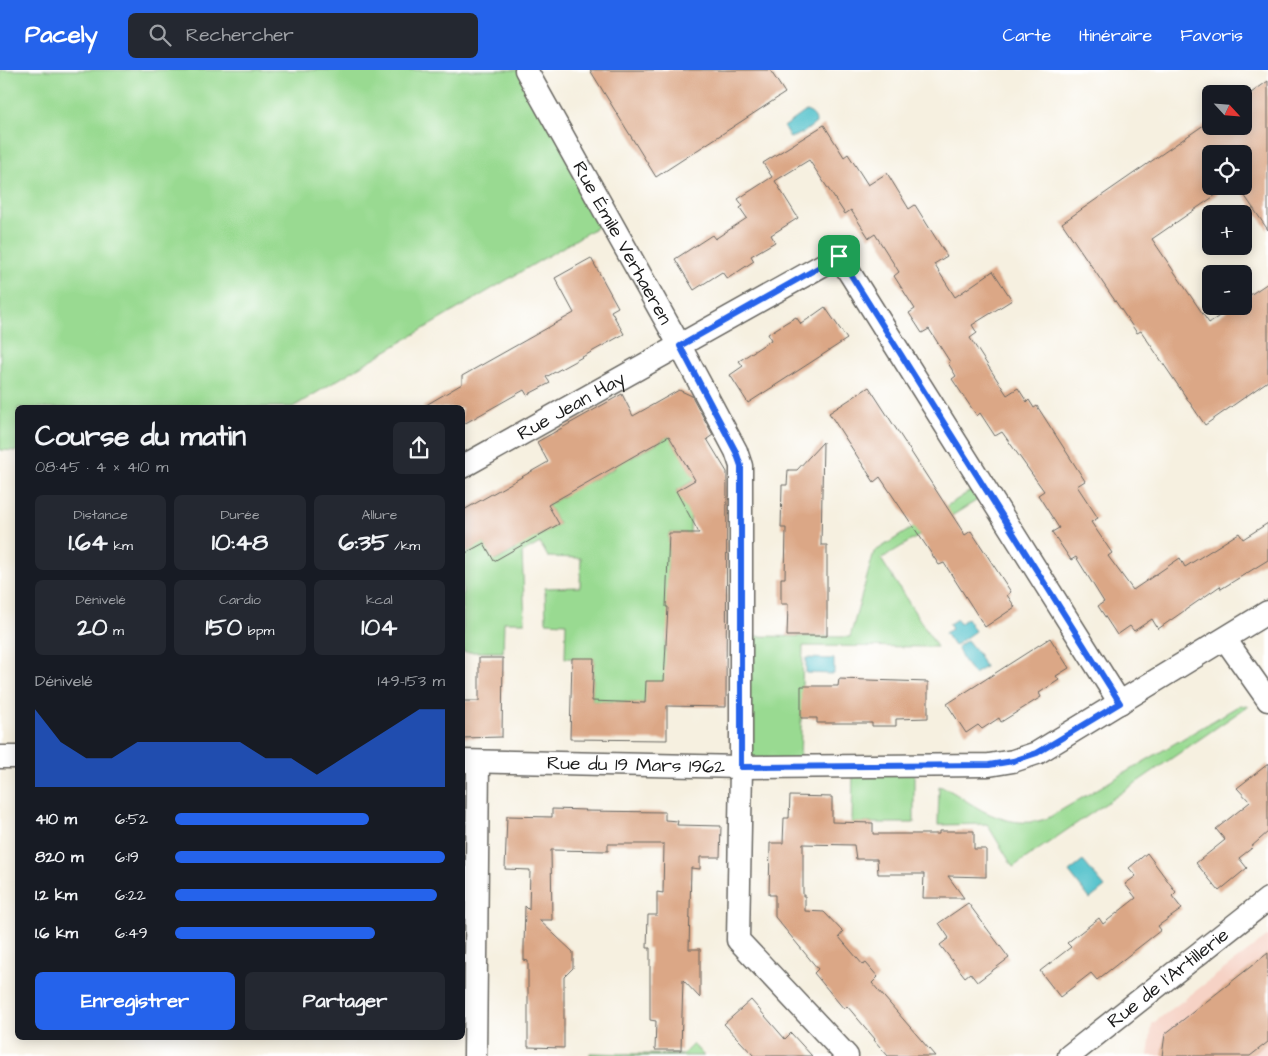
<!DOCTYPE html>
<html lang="fr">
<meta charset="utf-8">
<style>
:root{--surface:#171b24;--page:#242831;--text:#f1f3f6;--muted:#9ea1a6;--accent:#2563eb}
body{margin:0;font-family:"Architects Daughter",sans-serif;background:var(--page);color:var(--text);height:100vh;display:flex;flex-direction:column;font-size:19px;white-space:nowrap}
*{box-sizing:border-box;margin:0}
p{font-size:16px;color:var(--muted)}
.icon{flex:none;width:28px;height:28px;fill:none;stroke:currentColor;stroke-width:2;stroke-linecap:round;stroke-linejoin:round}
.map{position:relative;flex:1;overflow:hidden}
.details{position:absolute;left:15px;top:335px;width:450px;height:635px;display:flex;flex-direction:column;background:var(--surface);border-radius:8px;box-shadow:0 2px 12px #0003}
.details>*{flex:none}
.needle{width:32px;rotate:116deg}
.controls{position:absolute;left:1202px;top:15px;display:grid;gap:10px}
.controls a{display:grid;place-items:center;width:50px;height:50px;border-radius:8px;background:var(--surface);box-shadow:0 2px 12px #0003;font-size:25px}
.pin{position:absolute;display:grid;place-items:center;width:42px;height:42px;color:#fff;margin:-21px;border-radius:10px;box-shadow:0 2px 8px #0006}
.round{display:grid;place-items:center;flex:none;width:52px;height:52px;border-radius:8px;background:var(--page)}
.headline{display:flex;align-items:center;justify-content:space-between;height:85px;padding:0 20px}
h1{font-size:28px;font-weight:700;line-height:38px}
.metrics{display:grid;grid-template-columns:repeat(3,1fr);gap:8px;height:85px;padding:5px 20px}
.metrics div{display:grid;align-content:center;border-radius:8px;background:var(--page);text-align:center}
.metrics b{font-size:25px;font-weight:700}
.metrics small{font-size:14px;font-weight:400}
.metrics p{font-size:14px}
.chart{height:140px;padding:10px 20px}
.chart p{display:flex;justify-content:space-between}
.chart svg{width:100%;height:90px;margin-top:5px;fill:var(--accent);opacity:.7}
.button{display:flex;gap:10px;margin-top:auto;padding:10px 20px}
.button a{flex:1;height:58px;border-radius:8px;background:var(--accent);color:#fff;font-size:20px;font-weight:700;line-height:58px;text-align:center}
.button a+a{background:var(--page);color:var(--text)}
ul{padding:0 20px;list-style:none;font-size:16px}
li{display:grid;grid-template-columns:80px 60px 1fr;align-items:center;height:38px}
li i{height:12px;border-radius:6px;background:var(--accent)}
header{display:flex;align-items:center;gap:30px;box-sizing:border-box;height:70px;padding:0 25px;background:var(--accent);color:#fff}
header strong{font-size:24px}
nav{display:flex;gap:28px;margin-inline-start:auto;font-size:18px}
.search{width:350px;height:45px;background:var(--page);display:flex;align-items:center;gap:12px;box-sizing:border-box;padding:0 18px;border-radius:8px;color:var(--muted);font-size:19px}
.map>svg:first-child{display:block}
.built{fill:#f6d2c5}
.green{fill:#99da91;stroke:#5a7b56}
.water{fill:#56c3cc;stroke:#397074}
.building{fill:#dba786}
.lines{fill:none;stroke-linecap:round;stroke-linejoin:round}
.street-casing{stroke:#686661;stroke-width:25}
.street{stroke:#fff;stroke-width:22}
.route-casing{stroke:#fff;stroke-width:10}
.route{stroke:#2563eb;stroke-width:6}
.labels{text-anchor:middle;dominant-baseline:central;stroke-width:5;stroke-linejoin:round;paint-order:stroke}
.street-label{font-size:19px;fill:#1c1c1c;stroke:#fff}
</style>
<header>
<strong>Pacely</strong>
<div class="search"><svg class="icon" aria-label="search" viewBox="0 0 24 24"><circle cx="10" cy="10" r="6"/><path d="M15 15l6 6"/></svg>Rechercher</div>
<nav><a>Carte</a><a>Itinéraire</a><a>Favoris</a></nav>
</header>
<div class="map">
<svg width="1268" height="986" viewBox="0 0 1268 986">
<rect width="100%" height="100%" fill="#fff"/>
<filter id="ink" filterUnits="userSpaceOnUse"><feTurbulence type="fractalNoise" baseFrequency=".02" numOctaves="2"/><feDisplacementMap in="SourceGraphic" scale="10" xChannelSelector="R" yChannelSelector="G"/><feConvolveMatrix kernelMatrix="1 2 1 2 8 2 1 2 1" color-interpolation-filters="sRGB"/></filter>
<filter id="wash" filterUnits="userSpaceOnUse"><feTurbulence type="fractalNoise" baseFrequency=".0096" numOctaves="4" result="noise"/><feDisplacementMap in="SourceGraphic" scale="20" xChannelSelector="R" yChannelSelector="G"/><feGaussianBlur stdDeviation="1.12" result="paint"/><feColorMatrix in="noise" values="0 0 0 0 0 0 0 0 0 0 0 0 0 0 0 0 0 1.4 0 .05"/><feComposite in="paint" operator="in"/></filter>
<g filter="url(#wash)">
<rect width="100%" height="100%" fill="#f6f0e0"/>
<!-- built -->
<path class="built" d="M1268 866V986H1148L1152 954Z"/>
<!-- green -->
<path class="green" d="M0 0H525L609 150 369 291 293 337 18 338 17 381 0 380Z
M669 366 696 409 676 421 691 441 690 463H669L667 537H688L687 560H667L665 580 689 612 645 633 592 631 594 589 565 588 566 553 546 552 545 518 580 517 581 488 548 487 540 473 522 483 525 552H504L503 582H463L462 485 472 453 495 491 515 480 504 461 527 448 537 467 559 454 548 435 567 424 556 404 586 413 615 398 603 376 619 367 631 388Z
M983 413 989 423 881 489 937 577 803 576 800 697H741V566L850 567 874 482Z
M1240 635 1248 636 1013 797 987 754 938 755 939 716C952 720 961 728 973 735 995 749 1023 758 1048 748Z
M853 696H914V753H852Z
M693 974 704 986H590V983L682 985Z"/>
<!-- water -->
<path class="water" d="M806 41C812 43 816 46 816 53L803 63 790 68 784 57Z
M967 548 975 561 954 576 945 563 952 559 949 554 957 549 960 554Z
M967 570 979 585 985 597 974 604 963 590 957 577Z
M806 588 834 589V604L806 603Z
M1083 791 1105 817 1090 829 1069 802Z"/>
<g id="blocks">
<!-- building -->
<path class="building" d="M590 0H770L785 23 656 107Z
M1268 11V160L1238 116H1244V84H1211V116H1229L1152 169 1209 253 1234 236H1244V229L1268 213V311L1205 355 1141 261 1137 263 1062 153 1211 50V56H1244V28Z
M824 55 844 87 848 84 868 115 887 103 909 139 915 135 947 186 934 194 955 227 993 201 1012 230 972 255 977 263 970 268 1007 325 1018 318 1027 332 1029 330 1034 338 1037 336 1085 411 1077 416 1098 448 1091 452 1112 483 1108 486 1133 520 1180 488 1185 497 1239 463 1243 469 1268 453V490L1221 519 1220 516 1158 559 1152 549 1134 561 1130 556 1117 565 1098 536 1104 532 1076 487 1071 490 1052 462 1059 458 1038 425 1044 421 1002 362 995 366 980 343 977 346 952 309 956 306 948 293 950 292 929 259 922 263 909 243 915 239 894 206 899 202 875 164 869 168 851 140 845 144 809 90 775 111 798 148 771 165 775 172 751 186 754 191 727 209 722 202 694 220 675 189 712 165 715 169 747 148 740 138 743 136 738 129 772 107 763 93Z
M591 188 618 237 611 241 624 264 546 307 550 313 527 325 524 320 462 355V338H421L462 314V306L574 243 555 208Z
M825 237 847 269 748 333 730 305 743 296 739 291 771 270 768 264 787 252 796 247 801 254Z
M869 317 965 465 971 461 1011 522 1007 525 1015 537 985 557 944 493 939 495 880 407 874 412 829 343Z
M679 320 692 326 694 330 713 365 707 369 727 402 726 637 667 636V670L570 669 572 588H594L592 631 645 633 646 611H664L668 537H666L669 463H699L676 421 695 410 669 366 548 435 559 454 494 491 484 473 462 485V441L548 392 537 372 622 324 633 346Z
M823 372 821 475H827V566H787L788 534H781V508H785L786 458H781L782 415H787L788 400H797Z
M1050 568 1069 598 1056 606 1059 610 1039 623 1041 627 1001 652 999 648 982 659 978 655 966 663 947 634Z
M479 588H503L502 667 462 668V631H479Z
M839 609 928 612V648L896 649V656H872V653H817V648H801V616H838Z
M1268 694V762L1251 777 1252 778 1239 788 1247 798 1219 821 1196 793 1225 770 1216 759 1250 732 1237 718Z
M790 726 832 727V752L873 753V764H939V761H974V779H986V807L948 806 964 828H923L924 804H878L877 789H856L854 775 803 774V826H805V841L824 842 843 862 839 867 863 895 866 893 878 907 872 913 935 986H888L874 970 875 969 847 936 844 939 814 903 818 899 775 847V825H769L770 773H783L784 748H789Z
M552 739 586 740 585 741 665 742V750L678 751 677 755 721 756 720 787H700V799L691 798 689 879H700V928L683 910 681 980H655L656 951 650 950V878H647L648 845H657V822L663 823 664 774H608V781L551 780 552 850H539L573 882V898L564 907V978L528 977V891L524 890V876L525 836 529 840 530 800 505 799 507 746 552 747Z
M1147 783 1176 822 1172 826 1182 839 1158 856 1161 860 1097 910 1091 903 1060 927 1040 901 1071 877 1067 873 1099 848 1103 854 1136 828 1125 814 1136 806 1129 798Z
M968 833 1009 888 977 912 970 903 965 907 940 875 949 868 939 853Z
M1268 883V972L1250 986H1162L1165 964Z
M751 930 785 969 791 963 812 986H754L724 954Z"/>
</g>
</g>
<g filter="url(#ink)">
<use href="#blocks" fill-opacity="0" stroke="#686661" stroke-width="1"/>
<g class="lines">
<!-- street casing -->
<g class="street-casing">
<g id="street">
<path id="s1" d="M526 0 680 276 736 381 741 396V697L738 870 847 986"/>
<path id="s2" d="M462 397 839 186 1120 633"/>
<path d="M1225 569 1268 630"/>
<path d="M0 687H18"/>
<path id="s3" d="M462 691 741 697 989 695 1013 691 1037 683 1268 542"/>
<path d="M475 986 478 692"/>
<path id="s4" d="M1069 986 1268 829"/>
</g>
</g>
<!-- street -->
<use href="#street" class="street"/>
</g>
</g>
<g class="lines" filter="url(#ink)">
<!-- route casing -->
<g class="route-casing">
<path id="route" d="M839 186 1120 633 1037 683 1013 691 989 695 741 697V396L736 382 680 276Z"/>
</g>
<!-- route -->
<use href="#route" class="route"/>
</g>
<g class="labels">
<!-- street labels -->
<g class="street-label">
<text stroke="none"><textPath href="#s1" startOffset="198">Rue Émile Verhaeren</textPath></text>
<text stroke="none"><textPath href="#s2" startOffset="125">Rue Jean Hay</textPath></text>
<text stroke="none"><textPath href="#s3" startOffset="174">Rue du 19 Mars 1962</textPath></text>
<text stroke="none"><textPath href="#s4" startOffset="126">Rue de l'Artillerie</textPath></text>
</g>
</g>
</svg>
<div class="controls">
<a><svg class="needle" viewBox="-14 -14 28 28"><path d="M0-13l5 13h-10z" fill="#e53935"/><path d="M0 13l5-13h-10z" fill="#9ea1a6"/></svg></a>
<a><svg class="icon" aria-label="locate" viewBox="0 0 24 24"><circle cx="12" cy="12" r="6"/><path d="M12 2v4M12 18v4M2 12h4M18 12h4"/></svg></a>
<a>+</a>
<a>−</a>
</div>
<div class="pin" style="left:839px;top:186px;background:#1e9e55"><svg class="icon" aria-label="arrive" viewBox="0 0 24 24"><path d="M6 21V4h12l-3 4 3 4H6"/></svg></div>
<section class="details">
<div class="headline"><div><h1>Course du matin</h1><p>08:45 · 4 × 410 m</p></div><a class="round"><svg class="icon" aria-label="share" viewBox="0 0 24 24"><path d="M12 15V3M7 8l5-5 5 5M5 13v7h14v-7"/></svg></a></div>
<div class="metrics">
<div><p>Distance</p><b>1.64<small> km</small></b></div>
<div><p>Durée</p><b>10:48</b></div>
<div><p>Allure</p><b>6:35<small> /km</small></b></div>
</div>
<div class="metrics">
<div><p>Dénivelé</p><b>20<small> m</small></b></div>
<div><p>Cardio</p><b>150<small> bpm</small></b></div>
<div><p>kcal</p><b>104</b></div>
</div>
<div class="chart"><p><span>Dénivelé</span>149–153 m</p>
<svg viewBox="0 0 160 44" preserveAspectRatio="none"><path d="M0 44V6L10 22L20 30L30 30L40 22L50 22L60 22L70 22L80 22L90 30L100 30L110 38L120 30L130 22L140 14L150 6L160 6V44z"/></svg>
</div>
<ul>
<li><b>410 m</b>6:52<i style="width:72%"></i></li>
<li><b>820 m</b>6:19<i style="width:100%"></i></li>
<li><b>1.2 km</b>6:22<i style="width:97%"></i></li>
<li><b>1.6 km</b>6:49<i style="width:74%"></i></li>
</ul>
<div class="button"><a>Enregistrer</a><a>Partager</a></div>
</section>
</div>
